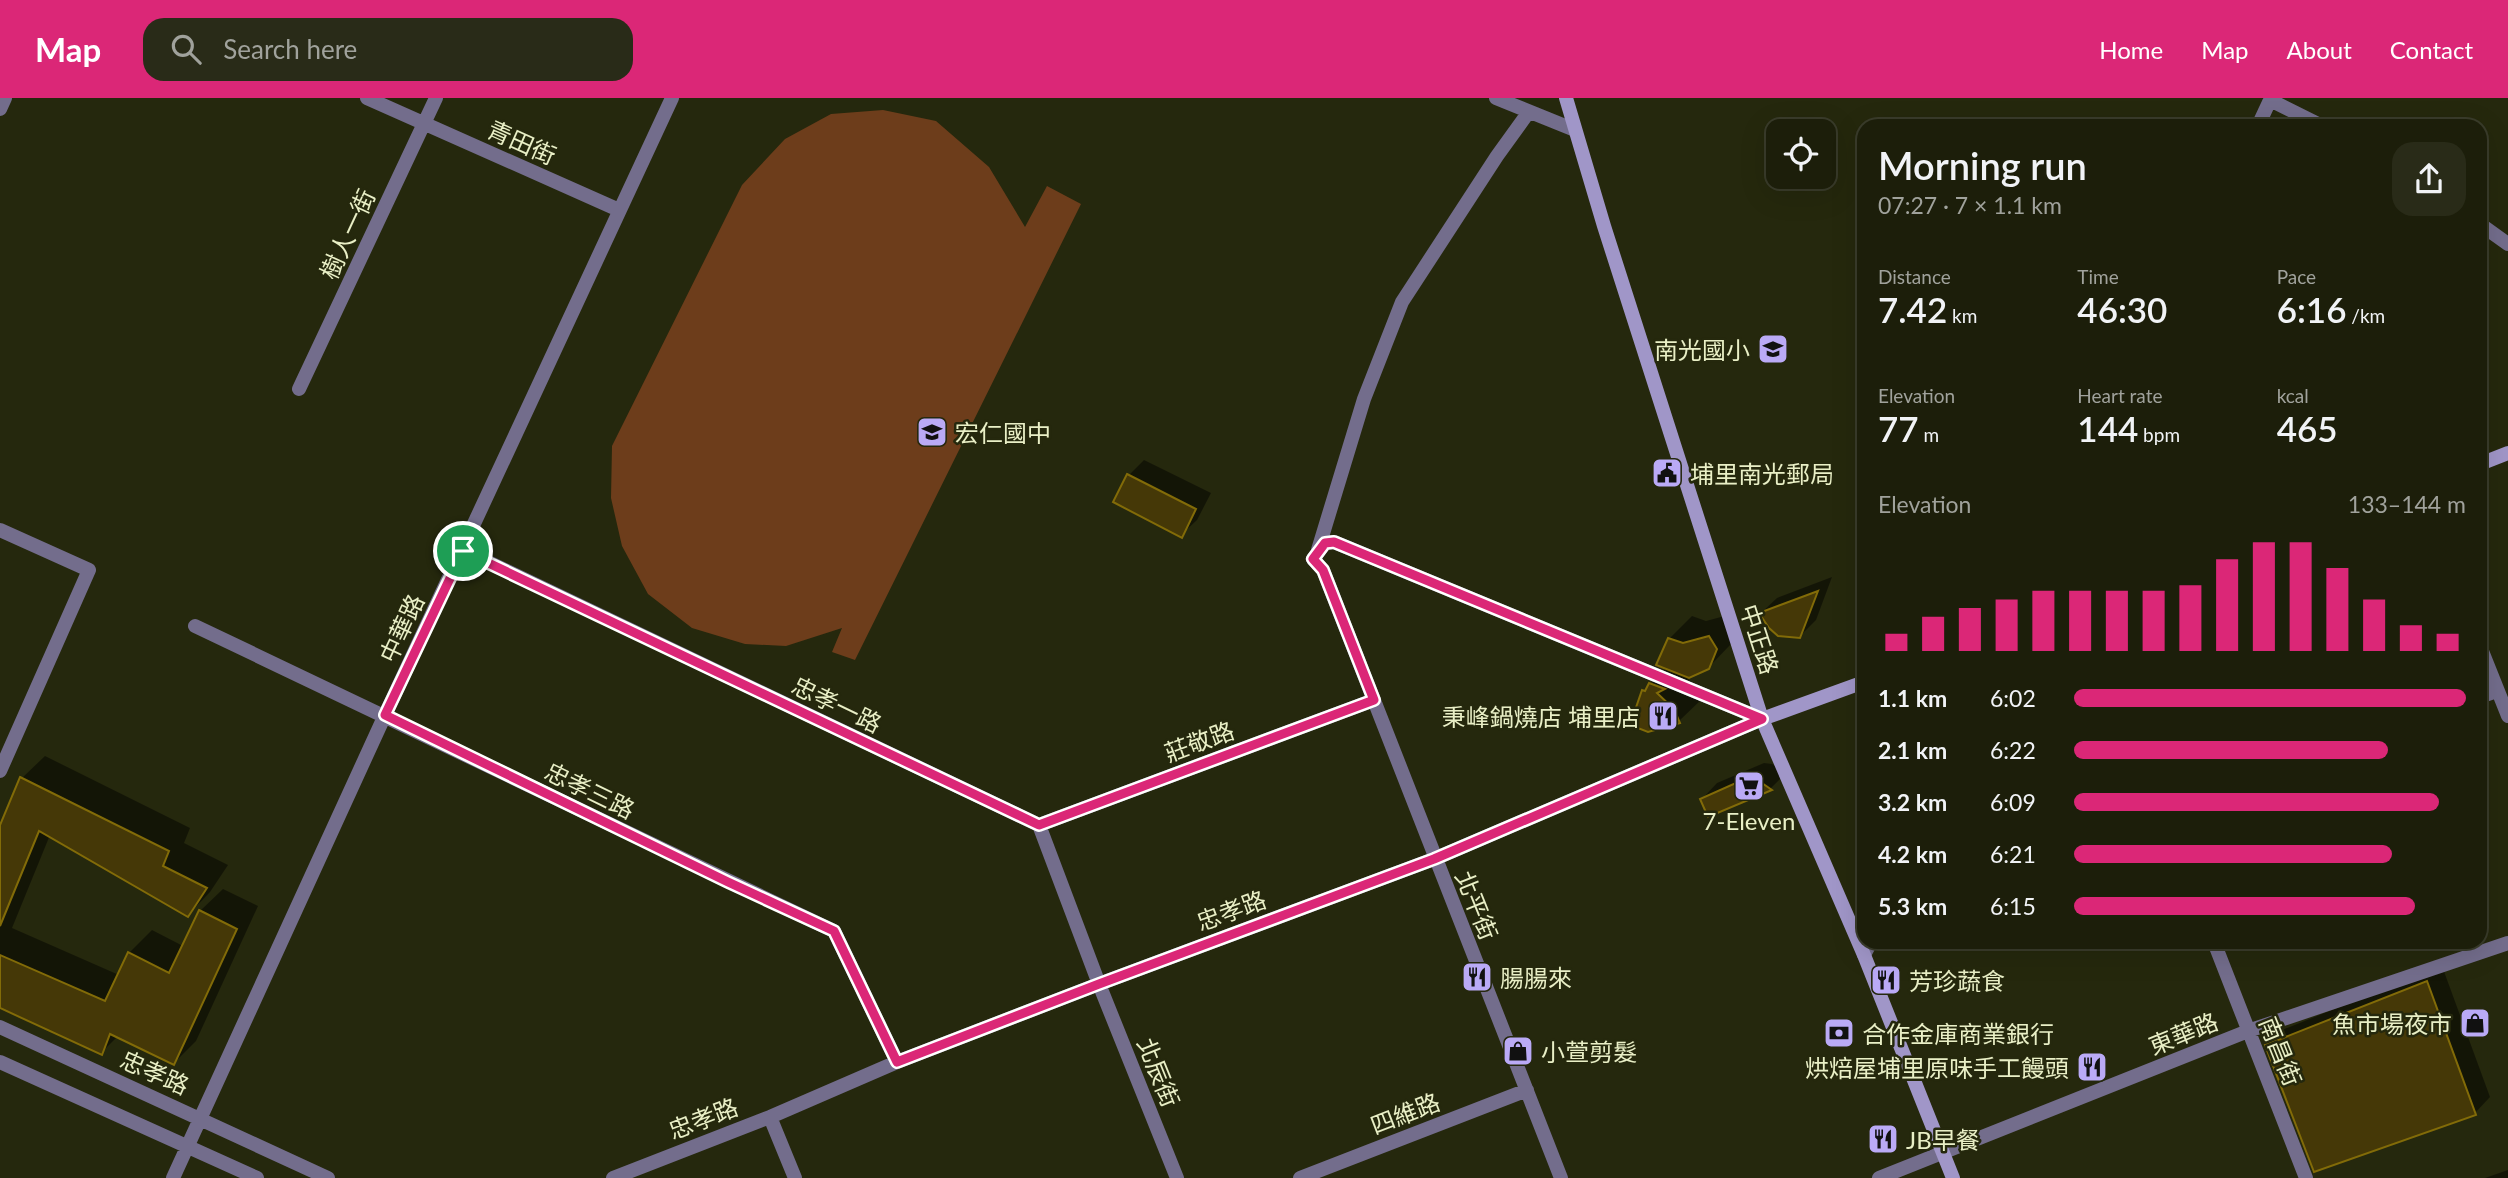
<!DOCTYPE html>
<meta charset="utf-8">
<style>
:root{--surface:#1c1e0a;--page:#292b18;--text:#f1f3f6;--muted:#a0a29c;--line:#3a3c2b;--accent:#db2777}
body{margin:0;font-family:Lato,"Noto Sans TC",sans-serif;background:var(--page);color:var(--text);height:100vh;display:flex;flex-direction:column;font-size:26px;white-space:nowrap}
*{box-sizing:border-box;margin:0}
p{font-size:23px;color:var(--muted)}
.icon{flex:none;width:38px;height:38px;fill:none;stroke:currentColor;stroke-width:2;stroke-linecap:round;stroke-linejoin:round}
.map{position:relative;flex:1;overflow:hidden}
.panel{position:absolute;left:1857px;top:21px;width:630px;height:830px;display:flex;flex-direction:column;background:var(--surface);border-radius:21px;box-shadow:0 7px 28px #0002,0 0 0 2px var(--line)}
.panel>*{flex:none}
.buttons{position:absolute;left:1766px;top:21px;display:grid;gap:14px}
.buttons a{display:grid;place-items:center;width:70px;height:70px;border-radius:14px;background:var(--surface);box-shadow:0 7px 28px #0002,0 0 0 2px var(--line);font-size:35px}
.pin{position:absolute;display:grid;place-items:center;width:60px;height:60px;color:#fff;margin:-30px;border:4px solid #fff;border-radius:50%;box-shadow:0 2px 7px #0007}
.round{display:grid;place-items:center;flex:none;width:74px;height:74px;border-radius:21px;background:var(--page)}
.overview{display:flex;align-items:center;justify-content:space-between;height:119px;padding:0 21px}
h1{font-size:38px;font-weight:600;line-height:52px}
.figures{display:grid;grid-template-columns:repeat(3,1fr);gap:10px;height:119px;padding:7px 21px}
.figures div{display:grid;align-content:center}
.figures b{font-size:35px;font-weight:600}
.figures small{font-size:19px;font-weight:400}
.figures p{font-size:19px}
.chart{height:196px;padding:14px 21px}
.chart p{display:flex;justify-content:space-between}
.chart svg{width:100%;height:126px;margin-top:7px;stroke:var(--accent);stroke-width:6}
ul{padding:0 21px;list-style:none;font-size:23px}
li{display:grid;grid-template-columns:112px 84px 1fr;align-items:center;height:52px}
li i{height:18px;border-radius:9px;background:var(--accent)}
header{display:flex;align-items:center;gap:42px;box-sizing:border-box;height:98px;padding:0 35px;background:var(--accent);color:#fff}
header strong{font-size:33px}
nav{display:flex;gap:38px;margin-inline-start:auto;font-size:24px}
.search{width:490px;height:63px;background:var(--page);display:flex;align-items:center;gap:18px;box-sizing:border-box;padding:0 24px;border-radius:21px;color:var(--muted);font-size:26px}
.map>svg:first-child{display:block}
.green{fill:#6d3d1b}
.shadow{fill:#0007}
.building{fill:#453807;stroke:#826b08;stroke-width:2}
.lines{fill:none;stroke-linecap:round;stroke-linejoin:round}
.street{stroke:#736d8c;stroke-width:14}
.secondary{stroke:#a096c8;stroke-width:14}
.route-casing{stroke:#fff;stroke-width:14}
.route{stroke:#db2777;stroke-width:9}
.labels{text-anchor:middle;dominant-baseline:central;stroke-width:5;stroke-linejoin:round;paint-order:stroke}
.street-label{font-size:24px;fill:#e9efc6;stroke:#25280d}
.poi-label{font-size:24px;fill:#e9efc6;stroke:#25280d;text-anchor:start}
</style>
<header>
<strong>Map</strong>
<div class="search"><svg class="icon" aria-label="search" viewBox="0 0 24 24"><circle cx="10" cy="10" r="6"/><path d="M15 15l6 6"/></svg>Search here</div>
<nav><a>Home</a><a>Map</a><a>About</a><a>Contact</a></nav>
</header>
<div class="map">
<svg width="2508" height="1080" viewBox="0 0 2508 1080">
<rect width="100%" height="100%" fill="#25280d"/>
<!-- green -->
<path class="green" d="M883 12 936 23 989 69 1025 129 1047 88 1081 106 855 562 832 554 842 530 786 548 745 546 692 530 648 496 622 448 611 400 612 348 742 87 785 41 831 16Z"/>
<!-- shadow -->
<path class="shadow" d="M1144 362 1211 395 1197 422 1181 437 1129 377Z
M1832 479 1816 522 1800 538 1761 515 1777 500Z
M1732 516 1731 546 1708 570 1687 580 1696 588 1702 601 1679 623 1644 593 1667 569 1669 541 1692 518 1706 523Z
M45 658 190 730 184 745 228 767 210 794 188 817 50 737 12 830 119 877 129 855 152 832 183 848 200 813 223 791 258 808 196 943 174 965 118 938 102 954 0 908V731L22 680Z
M1764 665 1772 666 1786 675 1771 690 1709 717 1702 701 1717 685Z
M2442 868 2490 999 2475 1015 2267 948 2282 932Z
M2508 1072V1080H2485Z"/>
<!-- building -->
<path class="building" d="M1127 376 1196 411 1182 440 1113 404Z
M1818 493 1800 540 1778 538 1769 530 1759 515Z
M1709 538 1717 551 1709 571 1689 580 1656 567 1668 540 1683 545Z
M1649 585 1665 591 1657 595 1674 611 1680 625 1648 634 1630 627 1642 592 1645 593Z
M20 679 169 753 163 768 207 790 188 819 39 733 0 828V727Z
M1747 680 1756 681 1772 692 1708 719 1700 701Z
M199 812 237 831 174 967 110 936 102 957 0 910V857L105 903 128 854 169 875Z
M2427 883 2476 1017 2314 1074 2265 947Z"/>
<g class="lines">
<!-- street -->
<path class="street" d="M367 0 619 112
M1496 0 1575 32
M2270 2 2322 28
M0 11 5 0
M2258 28 2271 0
M2480 126 2508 146
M299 291 436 0
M0 432 89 472 0 673
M463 452 1039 727 1099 886 1177 1080
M1318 452 1364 301 1402 204 1497 58 1528 15
M195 528 834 833 897 964
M2480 548 2508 618
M2480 599 2497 593
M1039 727 1374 602
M2214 844 2306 1080
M1864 857 1871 844
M0 929 328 1080
M0 964 257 1080
M770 1019 795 1080
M173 1080 385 617 672 0
M613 1080 770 1019 897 964 1099 886 1434 761 1762 621
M1300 1080 1527 992
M1561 1080 1323 472 1313 461 1325 445 1334 444 1762 621
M1879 1080 2248 933 2508 845"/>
<!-- secondary -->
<path class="secondary" d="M1566 0 1604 128 1762 621 1864 857 1953 1080
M2480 366 2508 355
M1762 621 1864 584"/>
</g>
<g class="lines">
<!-- route casing -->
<g class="route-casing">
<path id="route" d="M1334 444 1762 621 1434 761 1099 886 897 964 834 833 728 784 385 617 463 453 1039 727 1374 602 1323 472 1313 461 1325 445Z"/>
</g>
<!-- route -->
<use href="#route" class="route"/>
</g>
<!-- icons -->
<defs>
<g id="school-square" transform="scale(1.575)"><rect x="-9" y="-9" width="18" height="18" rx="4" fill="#baaaf6" stroke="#25280d"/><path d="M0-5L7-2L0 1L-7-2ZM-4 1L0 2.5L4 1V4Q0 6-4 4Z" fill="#111"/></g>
<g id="civic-square" transform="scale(1.575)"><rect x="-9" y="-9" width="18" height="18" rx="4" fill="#baaaf6" stroke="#25280d"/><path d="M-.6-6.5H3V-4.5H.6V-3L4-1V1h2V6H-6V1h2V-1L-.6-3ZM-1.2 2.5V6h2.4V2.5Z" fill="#111"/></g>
<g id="restaurant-square" transform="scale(1.575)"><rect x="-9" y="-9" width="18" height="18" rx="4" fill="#baaaf6" stroke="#25280d"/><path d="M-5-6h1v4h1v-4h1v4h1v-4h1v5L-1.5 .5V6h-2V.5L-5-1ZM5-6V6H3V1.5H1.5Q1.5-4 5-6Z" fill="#111"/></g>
<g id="supermarket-square" transform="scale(1.575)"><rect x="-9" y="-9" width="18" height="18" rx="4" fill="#baaaf6" stroke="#25280d"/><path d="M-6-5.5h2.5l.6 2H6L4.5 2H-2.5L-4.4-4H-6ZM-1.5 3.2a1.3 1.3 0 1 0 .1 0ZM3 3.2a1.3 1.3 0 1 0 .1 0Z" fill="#111"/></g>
<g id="shop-square" transform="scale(1.575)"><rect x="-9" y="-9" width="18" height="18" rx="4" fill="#baaaf6" stroke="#25280d"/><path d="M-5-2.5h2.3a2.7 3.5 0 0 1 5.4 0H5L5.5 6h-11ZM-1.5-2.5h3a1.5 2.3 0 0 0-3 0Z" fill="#111"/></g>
<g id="bank-square" transform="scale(1.575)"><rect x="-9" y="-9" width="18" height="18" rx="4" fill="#baaaf6" stroke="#25280d"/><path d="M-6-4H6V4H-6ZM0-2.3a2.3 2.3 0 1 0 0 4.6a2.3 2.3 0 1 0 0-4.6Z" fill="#111"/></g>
</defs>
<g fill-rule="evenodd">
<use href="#school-square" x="1773" y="251"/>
<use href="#school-square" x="932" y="334"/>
<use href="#civic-square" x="1667" y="375"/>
<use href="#restaurant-square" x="1663" y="618"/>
<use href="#supermarket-square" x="1749" y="688"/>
<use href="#restaurant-square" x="1477" y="879"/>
<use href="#restaurant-square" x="1886" y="882"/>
<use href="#shop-square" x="2475" y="925"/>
<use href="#bank-square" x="1839" y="935"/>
<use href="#shop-square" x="1518" y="953"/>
<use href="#restaurant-square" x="2092" y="969"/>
<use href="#restaurant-square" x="1883" y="1041"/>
</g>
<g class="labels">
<!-- street labels -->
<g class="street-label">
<text transform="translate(522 44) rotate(24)">青田街</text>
<text transform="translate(347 136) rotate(-65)">樹人一街</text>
<text transform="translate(401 530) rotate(-65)">中華路</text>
<text transform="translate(1760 541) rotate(72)">中正路</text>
<text transform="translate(837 606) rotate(26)">忠孝一路</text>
<text transform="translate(1199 643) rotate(-20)">莊敬路</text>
<text transform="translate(590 692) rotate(26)">忠孝三路</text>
<text transform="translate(1477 807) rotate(68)">北平街</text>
<text transform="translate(1231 812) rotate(-20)">忠孝路</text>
<text transform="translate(2183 935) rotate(-22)">東華路</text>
<text transform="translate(2281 953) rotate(68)">南昌街</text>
<text transform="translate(155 974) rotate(24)">忠孝路</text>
<text transform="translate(1159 974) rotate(68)">北辰街</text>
<text transform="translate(1405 1015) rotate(-21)">四維路</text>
<text transform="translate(703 1020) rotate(-21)">忠孝路</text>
</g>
<!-- poi labels -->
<g class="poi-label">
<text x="1750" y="251" text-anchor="end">南光國小</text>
<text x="955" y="334">宏仁國中</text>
<text x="1690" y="375">埔里南光郵局</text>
<text x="1640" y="618" text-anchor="end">秉峰鍋燒店 埔里店</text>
<text x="1749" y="722" text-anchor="middle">7-Eleven</text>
<text x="1500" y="879">腸腸來</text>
<text x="1909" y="882">芳珍蔬食</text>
<text x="2452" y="925" text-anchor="end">魚市場夜市</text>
<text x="1862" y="935">合作金庫商業銀行</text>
<text x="1541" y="953">小萱剪髮</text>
<text x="2069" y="969" text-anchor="end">烘焙屋埔里原味手工饅頭</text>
<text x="1906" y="1041">JB早餐</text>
</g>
</g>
</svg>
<div class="buttons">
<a><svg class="icon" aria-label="locate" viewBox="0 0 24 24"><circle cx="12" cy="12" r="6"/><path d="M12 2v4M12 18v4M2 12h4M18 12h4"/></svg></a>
</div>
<div class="pin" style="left:463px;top:453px;background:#1e9e55"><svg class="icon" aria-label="arrive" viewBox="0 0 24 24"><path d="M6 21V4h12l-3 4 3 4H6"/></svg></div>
<section class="panel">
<div class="overview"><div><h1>Morning run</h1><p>07:27 · 7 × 1.1 km</p></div><a class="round"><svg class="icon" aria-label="share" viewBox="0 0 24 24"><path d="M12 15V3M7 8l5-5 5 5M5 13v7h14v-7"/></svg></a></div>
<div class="figures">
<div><p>Distance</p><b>7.42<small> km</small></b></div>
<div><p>Time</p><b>46:30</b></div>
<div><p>Pace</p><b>6:16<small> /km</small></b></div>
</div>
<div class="figures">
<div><p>Elevation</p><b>77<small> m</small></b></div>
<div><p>Heart rate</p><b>144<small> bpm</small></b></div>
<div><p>kcal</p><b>465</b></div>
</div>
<div class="chart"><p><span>Elevation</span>133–144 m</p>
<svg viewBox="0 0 160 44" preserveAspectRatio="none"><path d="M5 44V38M15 44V32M25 44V29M35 44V26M45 44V23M55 44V23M65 44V23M75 44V23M85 44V21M95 44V12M105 44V6M115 44V6M125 44V15M135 44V26M145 44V35M155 44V38"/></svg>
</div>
<ul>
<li><b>1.1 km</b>6:02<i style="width:100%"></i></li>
<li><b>2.1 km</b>6:22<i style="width:80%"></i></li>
<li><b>3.2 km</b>6:09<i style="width:93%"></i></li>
<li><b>4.2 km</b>6:21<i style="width:81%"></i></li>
<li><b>5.3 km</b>6:15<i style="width:87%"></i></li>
</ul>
</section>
</div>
